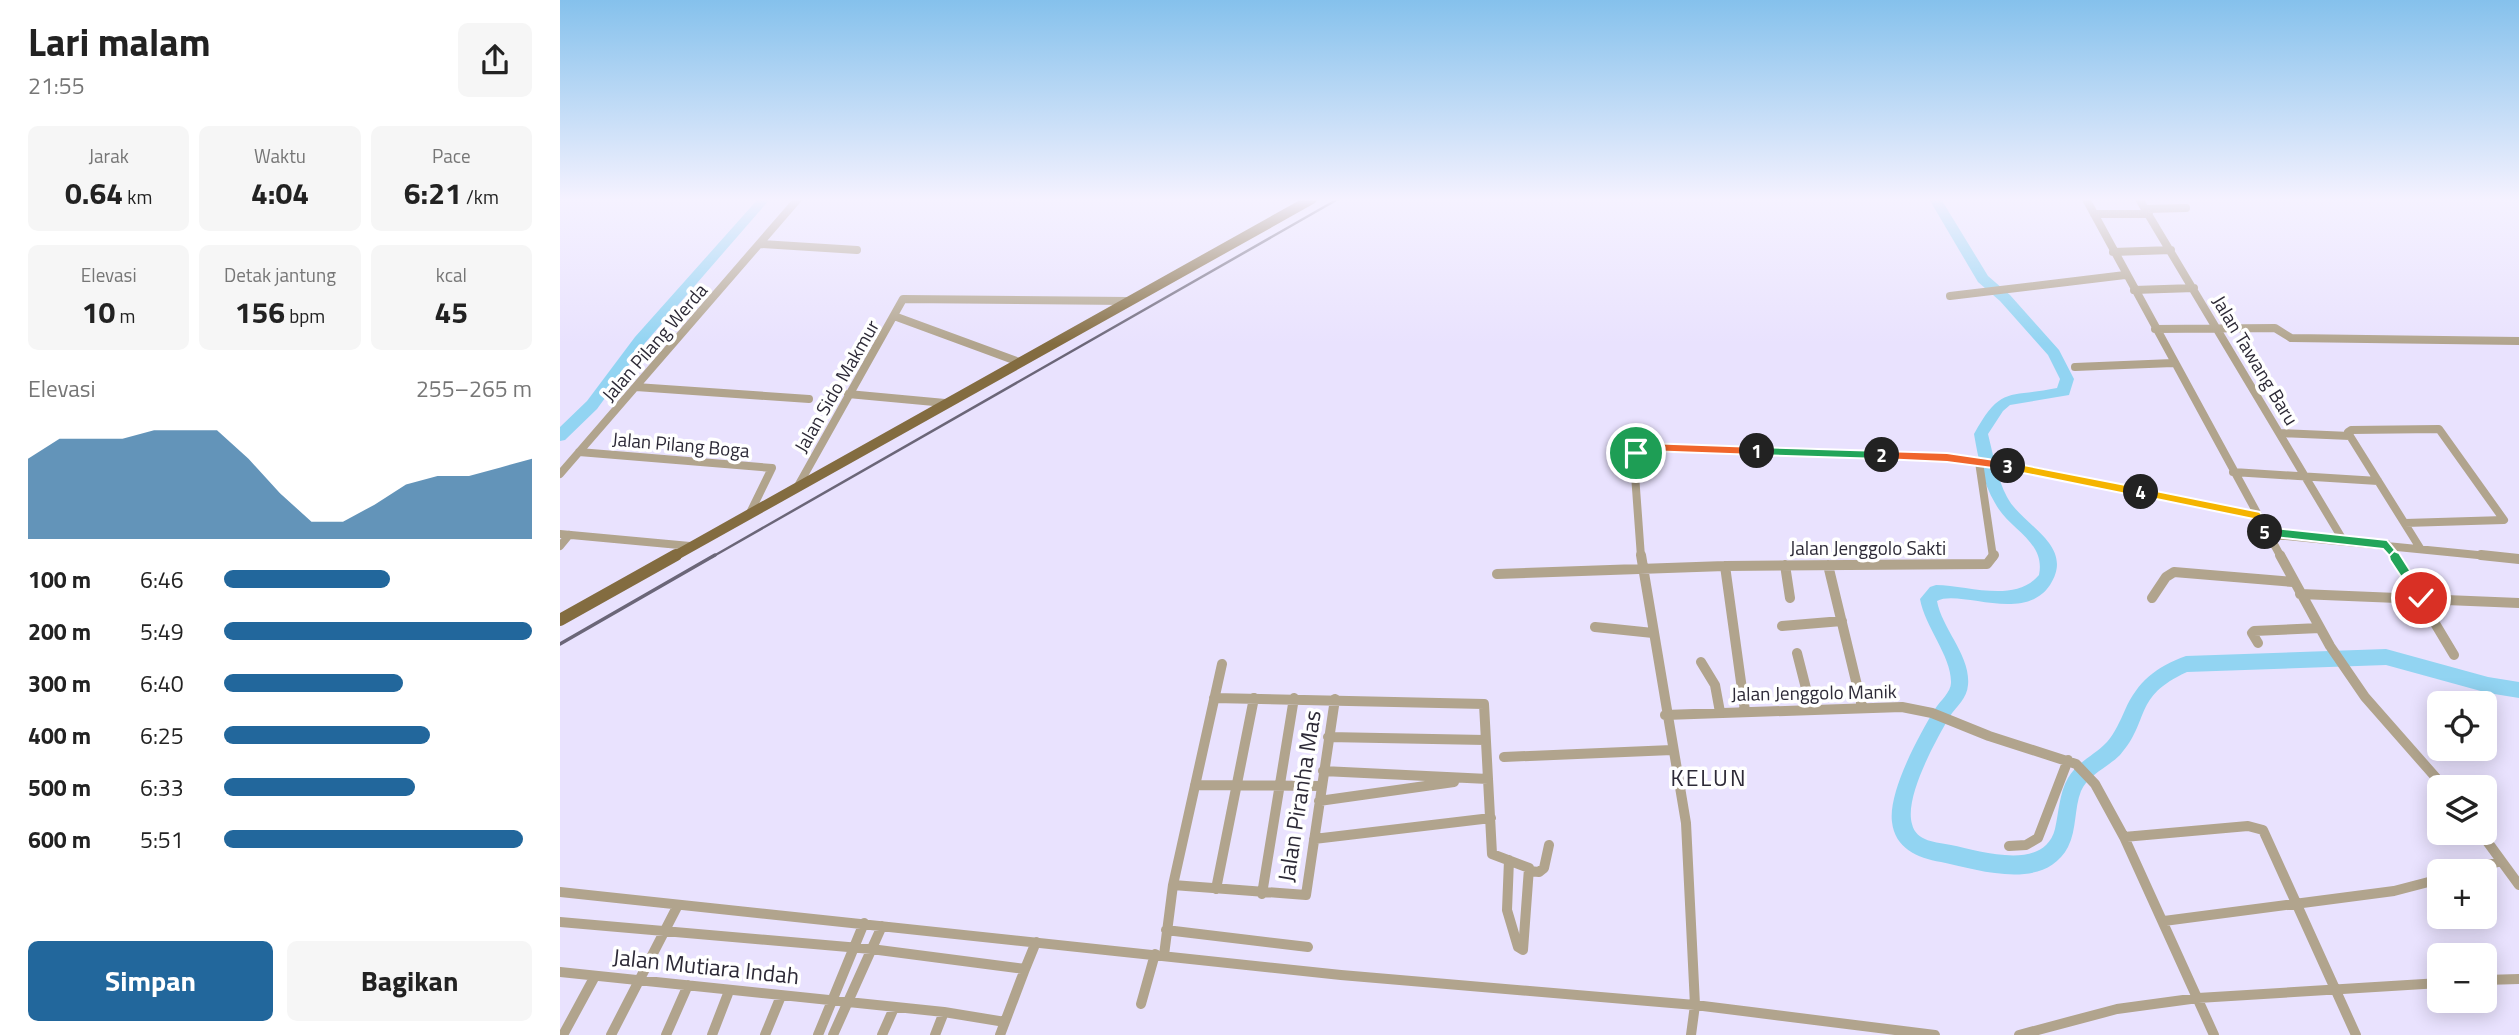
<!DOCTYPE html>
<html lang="id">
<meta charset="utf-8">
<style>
:root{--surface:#fff;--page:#f6f6f6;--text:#222;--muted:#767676;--accent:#22679c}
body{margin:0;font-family:"Titillium Web",sans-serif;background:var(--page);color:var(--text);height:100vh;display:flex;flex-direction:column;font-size:26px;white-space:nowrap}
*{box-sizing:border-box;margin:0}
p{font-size:23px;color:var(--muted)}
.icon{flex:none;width:38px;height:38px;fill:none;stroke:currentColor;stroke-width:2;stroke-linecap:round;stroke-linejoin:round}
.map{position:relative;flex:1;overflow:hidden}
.panel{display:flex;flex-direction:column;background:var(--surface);width:560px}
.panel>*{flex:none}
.buttons{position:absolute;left:1867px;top:691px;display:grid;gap:14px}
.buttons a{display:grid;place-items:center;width:70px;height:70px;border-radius:10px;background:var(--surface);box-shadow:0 4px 18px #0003;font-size:35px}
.pin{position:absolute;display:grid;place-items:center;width:60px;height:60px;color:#fff;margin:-30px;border:4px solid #fff;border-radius:50%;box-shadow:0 2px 7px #0007}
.km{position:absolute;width:35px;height:35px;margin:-18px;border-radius:50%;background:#222;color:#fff;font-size:19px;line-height:35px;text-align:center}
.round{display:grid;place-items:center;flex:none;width:74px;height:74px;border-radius:10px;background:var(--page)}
.overview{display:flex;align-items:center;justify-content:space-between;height:119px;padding:0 28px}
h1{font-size:38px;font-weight:700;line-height:52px}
.figures{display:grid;grid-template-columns:repeat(3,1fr);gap:10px;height:119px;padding:7px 28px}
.figures div{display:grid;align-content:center;border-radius:10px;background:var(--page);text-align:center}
.figures b{font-size:30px;font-weight:700}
.figures small{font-size:19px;font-weight:400}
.figures p{font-size:19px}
.chart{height:196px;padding:14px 28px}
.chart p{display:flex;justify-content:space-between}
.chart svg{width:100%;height:126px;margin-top:7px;fill:var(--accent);opacity:.7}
.primary-button{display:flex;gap:14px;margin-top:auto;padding:14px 28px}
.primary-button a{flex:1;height:80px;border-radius:10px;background:var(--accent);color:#fff;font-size:28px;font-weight:700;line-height:80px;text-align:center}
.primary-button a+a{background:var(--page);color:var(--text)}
ul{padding:0 28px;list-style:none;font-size:23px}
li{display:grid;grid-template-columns:112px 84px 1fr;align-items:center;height:52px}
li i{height:18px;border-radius:9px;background:var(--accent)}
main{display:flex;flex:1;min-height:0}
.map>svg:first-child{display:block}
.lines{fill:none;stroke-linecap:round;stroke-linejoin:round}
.river{fill:#92d4f2;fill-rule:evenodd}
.minor-far1{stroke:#b1a48d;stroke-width:8}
.minor{stroke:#b1a48d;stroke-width:10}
.major-far1{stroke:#836c40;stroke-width:10}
.major{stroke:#836c40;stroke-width:12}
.rail-far1{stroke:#6b6678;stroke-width:2.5}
.rail{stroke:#6b6678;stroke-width:3.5}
.split-1{fill:#f0652b;stroke:#fff;stroke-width:2}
.split-2{fill:#22a559;stroke:#fff;stroke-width:2}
.split-3{fill:#f0652b;stroke:#fff;stroke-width:2}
.split-4{fill:#f5b400;stroke:#fff;stroke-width:2}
.split-5{fill:#f5b400;stroke:#fff;stroke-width:2}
.split-6{fill:#22a559;stroke:#fff;stroke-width:2}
.split-7{fill:#22a559;stroke:#fff;stroke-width:2}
.labels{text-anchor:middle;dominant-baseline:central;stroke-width:7;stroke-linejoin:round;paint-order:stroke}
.street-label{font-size:19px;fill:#2d2a37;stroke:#fff}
.quarter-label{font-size:23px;letter-spacing:2px;fill:#2d2a37;stroke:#fff}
.near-street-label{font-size:23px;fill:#2d2a37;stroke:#fff}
</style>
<main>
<section class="panel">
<div class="overview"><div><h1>Lari malam</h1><p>21:55</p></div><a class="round"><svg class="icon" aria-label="share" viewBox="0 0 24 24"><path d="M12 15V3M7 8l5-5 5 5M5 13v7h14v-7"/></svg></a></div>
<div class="figures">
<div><p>Jarak</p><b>0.64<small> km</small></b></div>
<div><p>Waktu</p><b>4:04</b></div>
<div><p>Pace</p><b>6:21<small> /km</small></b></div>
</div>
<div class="figures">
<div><p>Elevasi</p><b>10<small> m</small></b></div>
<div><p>Detak jantung</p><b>156<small> bpm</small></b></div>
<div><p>kcal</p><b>45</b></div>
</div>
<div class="chart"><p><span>Elevasi</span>255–265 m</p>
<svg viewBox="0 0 160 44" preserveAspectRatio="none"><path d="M0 44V16L10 9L20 9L30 9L40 6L50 6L60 6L70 16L80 28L90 38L100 38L110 32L120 25L130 22L140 22L150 19L160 16V44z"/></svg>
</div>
<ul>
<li><b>100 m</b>6:46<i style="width:54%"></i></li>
<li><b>200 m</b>5:49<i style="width:100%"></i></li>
<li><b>300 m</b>6:40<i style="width:58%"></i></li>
<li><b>400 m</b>6:25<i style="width:67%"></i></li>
<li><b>500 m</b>6:33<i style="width:62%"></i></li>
<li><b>600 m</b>5:51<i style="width:97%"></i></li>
</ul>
<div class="primary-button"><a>Simpan</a><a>Bagikan</a></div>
</section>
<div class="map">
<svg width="1959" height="1035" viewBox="0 0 1959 1035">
<rect width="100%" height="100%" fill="#e9e2fe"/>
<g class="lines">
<!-- river -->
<path class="river" d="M198 199H210L85 343 37 409 5 440 0 441V427L27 401 75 337Z
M1369 199H1381L1428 276 1450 295 1499 350 1514 379 1509 395 1450 405 1443 411 1428 434C1433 454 1437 478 1447 497 1462 526 1516 545 1490 585 1464 624 1400 589 1377 601 1382 629 1411 656 1408 685 1407 698 1397 706 1390 716 1376 740 1344 797 1352 824 1356 842 1377 842 1391 845 1421 851 1484 872 1495 829 1499 812 1499 794 1508 778 1517 762 1535 755 1547 742 1555 733 1560 721 1565 710 1578 681 1596 667 1626 656L1826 649 1928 677 1959 682V698L1928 693 1826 665 1627 672C1572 697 1591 720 1560 755 1548 767 1528 775 1521 791 1514 809 1517 829 1508 847 1484 892 1419 870 1381 862 1357 858 1335 848 1332 822 1328 792 1359 735 1375 709 1380 701 1391 692 1391 683 1392 657 1365 627 1360 599L1370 587 1376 585C1407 585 1455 604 1479 575 1486 541 1449 530 1435 503 1423 483 1418 457 1414 434 1441 385 1448 398 1497 388L1500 379 1488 355 1440 301 1418 282Z"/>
<!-- minor-far1 -->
<path class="minor-far1" d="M1526 199 1721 557
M1579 199 1783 540
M1586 209 1626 208
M1534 214H1589
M201 244 297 250
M1553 252 1611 250
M1574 290 1634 288
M1390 296 1565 275
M334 316 459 362
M1595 329 1715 328 1731 338 1959 341
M1515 367 1613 363
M76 387 249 399
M288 394 385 403
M1721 433 1790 436
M1790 436 1788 432 1791 430 1879 429 1944 520 1845 523
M1790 436 1860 548
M19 452 212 468 190 513
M1419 462 1433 557
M1673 472 1818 481
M0 474 238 199
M238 486 343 299 569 301
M0 534 130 546
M1706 534 1938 557
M1827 544 1835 557
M0 546 9 535
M1081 557 1074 461 1077 451 1086 447 1387 457 1440 464 1696 515"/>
<!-- minor -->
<path class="minor" d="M1081 555 1126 823 1135 1005 1131 1035
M1720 555 1770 646 1805 697 1885 788
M1834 555 1894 655
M1921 555 1959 559
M1225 565 1230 598
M1268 565 1302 706
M1165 566 1185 711
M937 574 1165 566 1427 564 1434 555
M1740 594 1959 603
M1592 598 1606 577 1614 572 1733 582
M1222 626 1282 621
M1035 627 1093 633
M1698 643 1692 633 1694 631 1760 628
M1237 653 1251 708
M1141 662 1155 685 1160 712
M654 698 924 704 932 854 969 868 963 950
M1105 715 1342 707 1372 713 1429 736 1516 764 1535 784 1564 837 1654 1035
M768 737 925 740
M944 757 1112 750
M763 771 928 779
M635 785 761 786
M759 801 894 782
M1921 833 1959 885
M1564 837 1688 826 1703 830 1796 1035
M754 839 931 818
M1449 846 1466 845 1478 838 1508 760
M949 860 947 910 958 947 963 950
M969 871 979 872 984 868 989 845
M1905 872 1941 861
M613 885 746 895 775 699
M656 889 694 698
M0 892 781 975 1135 1005 1375 1035
M702 894 734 698
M1604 921 1834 891 1880 879
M0 922 311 949 465 969 440 1035
M606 930 748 947
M604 955 613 885 662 664
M465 969 476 942
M0 972 384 1012 445 1022
M1925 980 1959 979
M581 1004 595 954
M3 1035 35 976
M51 1035 118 905
M106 1035 128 985
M152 1035 169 991
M205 1035 221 996
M258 1035 304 923
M273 1035 322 926
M322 1035 334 1008
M375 1035 384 1012
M1459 1035 1557 1009 1638 998 1880 983"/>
<!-- major-far1 -->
<path class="major-far1" d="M113 557 752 199"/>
<!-- major -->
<path class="major" d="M0 620 116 555"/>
<!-- rail-far1 -->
<path class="rail-far1" d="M152 557 778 199"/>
<!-- rail -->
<path class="rail" d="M0 644 155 555"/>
</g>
<!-- sky -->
<linearGradient id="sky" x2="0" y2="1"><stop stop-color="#85c1ec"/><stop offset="0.58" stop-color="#f5f2ff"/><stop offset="1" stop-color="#f5f2ff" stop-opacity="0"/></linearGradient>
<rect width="1959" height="344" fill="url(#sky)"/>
<!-- split-1 -->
<path class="split-1" d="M1086 443 1197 447 1202 451 1197 455 1087 451 1072 455V450Z"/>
<!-- split-2 -->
<path class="split-2" d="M1197 447 1322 451 1327 455 1322 459 1197 455 1191 451Z"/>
<!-- split-3 -->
<path class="split-3" d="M1322 451 1387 453 1448 462 1454 466 1448 470 1387 462 1322 459 1316 455Z"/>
<!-- split-4 -->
<path class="split-4" d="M1448 462 1581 488 1587 492 1581 497 1448 470 1443 466Z"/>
<!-- split-5 -->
<path class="split-5" d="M1581 488 1700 512 1711 532 1709 535H1701L1693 519 1577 495 1575 492Z"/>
<!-- split-6 -->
<path class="split-6" d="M1705 527 1827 540 1840 556 1834 561 1823 549 1705 536 1699 532Z"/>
<!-- split-7 -->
<path class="split-7" d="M1834 551 1839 553 1865 594V601H1857L1830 560 1829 556Z"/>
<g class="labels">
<!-- street labels -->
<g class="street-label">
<text transform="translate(94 342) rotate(-49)">Jalan Pilang Werda</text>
<text transform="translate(1696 360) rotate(59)">Jalan Tawang Baru</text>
<text transform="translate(276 386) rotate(-60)">Jalan Sido Makmur</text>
<text transform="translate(121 444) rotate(5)">Jalan Pilang Boga</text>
<text x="1308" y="547">Jalan Jenggolo Sakti</text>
<text transform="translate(1254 692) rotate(-1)">Jalan Jenggolo Manik</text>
</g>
<!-- quarter labels -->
<g class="quarter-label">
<text x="1149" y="777">KELUN</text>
</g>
<!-- near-street labels -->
<g class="near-street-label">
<text transform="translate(739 796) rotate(-81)">Jalan Piranha Mas</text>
<text transform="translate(146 966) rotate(6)">Jalan Mutiara Indah</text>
</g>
</g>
</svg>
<div class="buttons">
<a><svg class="icon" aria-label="locate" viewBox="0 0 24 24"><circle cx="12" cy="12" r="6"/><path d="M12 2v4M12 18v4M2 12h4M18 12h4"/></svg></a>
<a><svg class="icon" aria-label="layers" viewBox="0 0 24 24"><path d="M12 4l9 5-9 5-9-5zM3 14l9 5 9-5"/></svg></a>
<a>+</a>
<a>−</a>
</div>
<div class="pin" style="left:1076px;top:453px;background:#1e9e55"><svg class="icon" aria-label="arrive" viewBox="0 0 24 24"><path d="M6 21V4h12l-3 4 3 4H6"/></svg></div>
<div class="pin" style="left:1861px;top:598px;background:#d93025"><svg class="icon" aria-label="check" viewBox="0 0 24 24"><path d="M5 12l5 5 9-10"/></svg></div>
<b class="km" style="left:1197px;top:451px">1</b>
<b class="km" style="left:1322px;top:455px">2</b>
<b class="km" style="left:1448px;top:466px">3</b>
<b class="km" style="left:1581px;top:492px">4</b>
<b class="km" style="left:1705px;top:532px">5</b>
</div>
</main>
